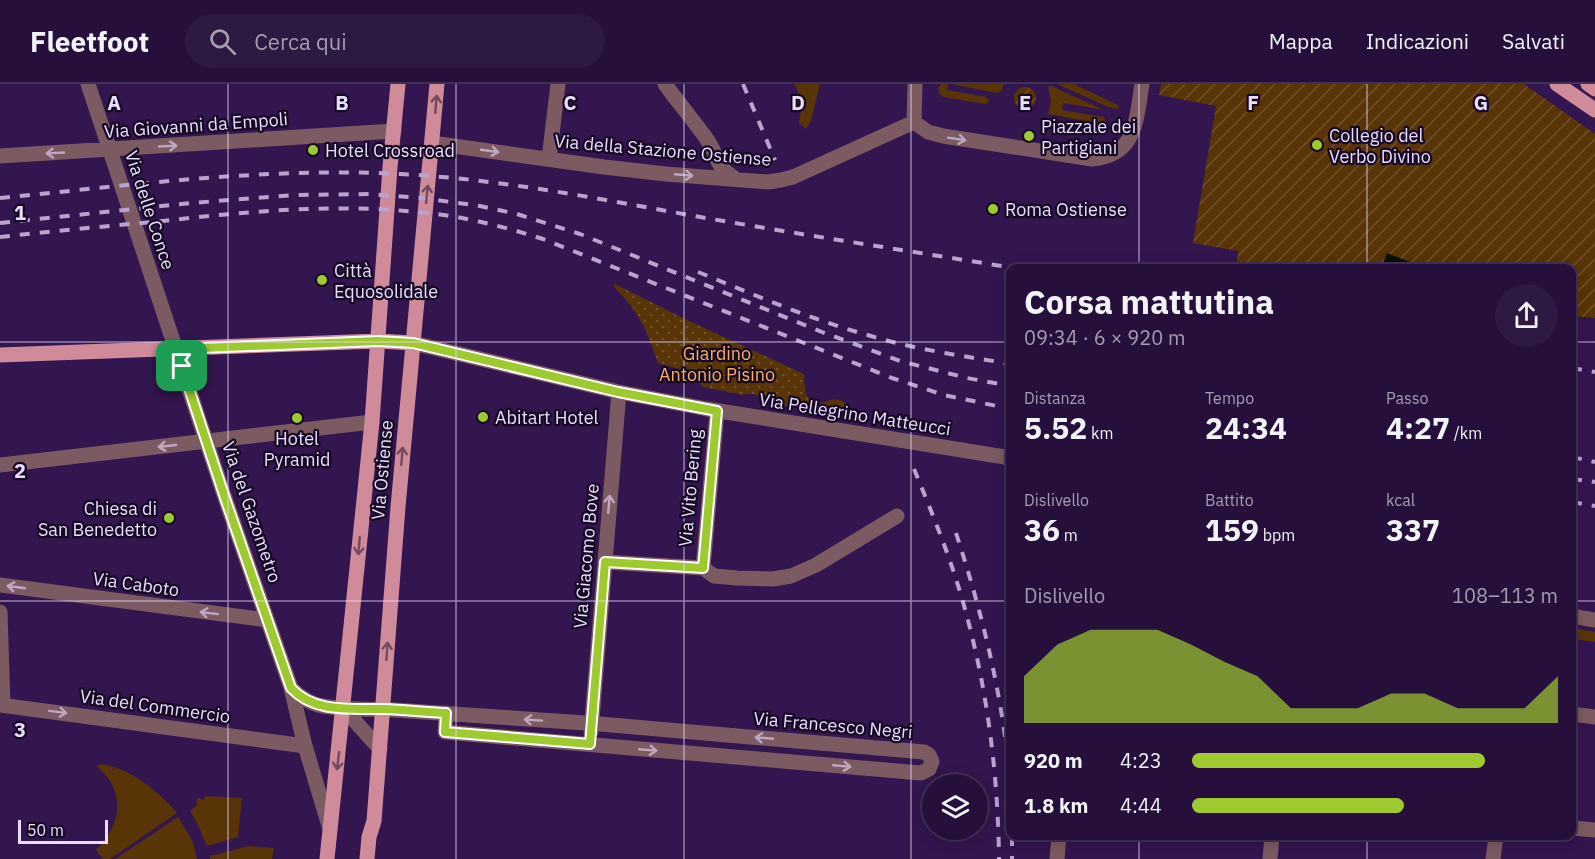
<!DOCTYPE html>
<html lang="it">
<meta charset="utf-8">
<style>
:root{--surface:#26103b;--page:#2e1942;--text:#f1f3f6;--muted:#a49daf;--line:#423055;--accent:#9eca2f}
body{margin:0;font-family:"IBM Plex Sans",sans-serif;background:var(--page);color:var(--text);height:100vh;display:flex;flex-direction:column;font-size:22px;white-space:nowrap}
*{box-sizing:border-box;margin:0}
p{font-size:20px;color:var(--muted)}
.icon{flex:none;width:33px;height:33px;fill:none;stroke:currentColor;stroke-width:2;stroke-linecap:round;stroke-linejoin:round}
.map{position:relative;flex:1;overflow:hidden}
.details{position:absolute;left:1006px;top:180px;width:570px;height:576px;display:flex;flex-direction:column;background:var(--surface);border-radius:12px;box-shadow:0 3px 15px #0003,0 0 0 2px var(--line)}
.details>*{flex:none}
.fabs{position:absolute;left:922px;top:690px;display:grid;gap:12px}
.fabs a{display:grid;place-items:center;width:66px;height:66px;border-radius:50%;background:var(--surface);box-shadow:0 3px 15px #0003,0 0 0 2px var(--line);font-size:30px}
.scale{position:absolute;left:18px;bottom:15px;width:90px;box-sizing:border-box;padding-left:6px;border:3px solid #eadbff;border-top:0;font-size:16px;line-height:21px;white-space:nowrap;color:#eadbff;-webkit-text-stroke:4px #160922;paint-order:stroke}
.pin{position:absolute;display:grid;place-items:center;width:51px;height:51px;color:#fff;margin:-26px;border-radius:12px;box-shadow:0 3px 9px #0006}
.round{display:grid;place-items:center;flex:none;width:63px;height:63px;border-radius:32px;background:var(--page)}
.headline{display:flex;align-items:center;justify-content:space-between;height:102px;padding:0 18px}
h1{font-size:33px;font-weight:700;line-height:45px}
.metrics{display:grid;grid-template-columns:repeat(3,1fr);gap:9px;height:102px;padding:6px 18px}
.metrics div{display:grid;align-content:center}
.metrics b{font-size:30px;font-weight:700}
.metrics small{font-size:16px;font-weight:400}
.metrics p{font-size:16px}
.chart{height:168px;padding:12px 18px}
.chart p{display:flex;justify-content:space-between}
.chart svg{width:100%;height:108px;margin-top:6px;fill:var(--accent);opacity:.7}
ul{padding:0 18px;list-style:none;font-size:20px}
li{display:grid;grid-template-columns:96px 72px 1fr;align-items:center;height:45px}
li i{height:15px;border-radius:8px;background:var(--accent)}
header{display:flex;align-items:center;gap:36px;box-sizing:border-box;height:84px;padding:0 30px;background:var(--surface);border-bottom:2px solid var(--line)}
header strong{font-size:28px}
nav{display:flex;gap:33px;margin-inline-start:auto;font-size:21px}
.search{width:420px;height:54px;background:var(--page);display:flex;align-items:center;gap:15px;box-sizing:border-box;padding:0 21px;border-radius:33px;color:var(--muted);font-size:22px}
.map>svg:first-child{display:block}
.grass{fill:#583407}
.park{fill:url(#park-dots)}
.garden{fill:url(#garden-furrows)}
.water{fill:url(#water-ripples)}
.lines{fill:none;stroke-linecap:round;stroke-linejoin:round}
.minor{stroke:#7c5a61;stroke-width:15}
.major{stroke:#d08b9a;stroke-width:15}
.rail{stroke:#b8a4ce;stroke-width:4;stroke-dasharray:10 10;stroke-linecap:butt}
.oneway{stroke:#734a5e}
.oneway2{stroke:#bea7c0}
.route-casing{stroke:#fff;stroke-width:12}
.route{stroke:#9eca2f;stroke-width:8}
.grid{fill:none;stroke:#eadbff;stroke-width:1.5;stroke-opacity:0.55}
.poi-dot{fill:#9eca2f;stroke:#160922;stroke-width:2}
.labels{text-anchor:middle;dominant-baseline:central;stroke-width:4.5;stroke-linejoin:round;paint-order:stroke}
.street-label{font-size:18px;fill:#eadbff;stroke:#160922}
.poi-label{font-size:18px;fill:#eadbff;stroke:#160922;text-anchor:start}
.park-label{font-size:18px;fill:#f8af65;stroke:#160922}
.grid-label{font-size:20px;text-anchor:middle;font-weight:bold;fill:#eadbff;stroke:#160922;stroke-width:4.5;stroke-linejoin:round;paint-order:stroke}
</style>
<header>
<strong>Fleetfoot</strong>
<div class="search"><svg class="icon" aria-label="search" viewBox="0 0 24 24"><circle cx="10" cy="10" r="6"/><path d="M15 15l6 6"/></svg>Cerca qui</div>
<nav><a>Mappa</a><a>Indicazioni</a><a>Salvati</a></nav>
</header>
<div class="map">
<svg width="1595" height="775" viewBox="0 0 1595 775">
<defs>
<pattern id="park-dots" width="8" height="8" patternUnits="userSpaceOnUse" patternTransform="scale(1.5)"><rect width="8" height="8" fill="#583407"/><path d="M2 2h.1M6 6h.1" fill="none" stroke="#70512c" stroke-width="1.8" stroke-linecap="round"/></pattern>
<pattern id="garden-furrows" width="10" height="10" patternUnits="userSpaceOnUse" patternTransform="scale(1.5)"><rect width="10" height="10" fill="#583407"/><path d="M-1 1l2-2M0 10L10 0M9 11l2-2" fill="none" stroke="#70512c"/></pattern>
<pattern id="water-ripples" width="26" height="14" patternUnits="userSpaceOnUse" patternTransform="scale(1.5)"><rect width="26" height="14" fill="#0b1101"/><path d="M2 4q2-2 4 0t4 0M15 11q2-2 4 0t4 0" fill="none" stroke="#2f3327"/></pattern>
</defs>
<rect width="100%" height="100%" fill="#33154f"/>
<!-- grass -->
<path class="grass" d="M795 0H820L811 37 806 45 799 39 801 26 796 14 799 12Z
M941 0H948L947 6 987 13 989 18 985 20 943 13 940 10 938 4Z
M952 0H1004L1001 7 996 9Z
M1057 0H1074L1118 21 1119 23 1117 25 1108 23Z
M1049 1 1104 26 1063 19 1062 26 1104 33 1106 38 1102 40 1048 30 1051 17 1048 2Z
M1575 544 1595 548V558L1572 555V545Z
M102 680C132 685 158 707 177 729L110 775H103L96 766C115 746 125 723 110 697 107 692 101 687 97 682Z
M205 712 242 714 238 753 207 762 197 739 190 727 196 722 197 714 204 716Z
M178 733 193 758 197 775H115Z
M249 762 274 764 272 775H210V772Z"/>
<!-- park -->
<path class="park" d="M615 200 687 236 804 290C805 303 803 314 817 320 838 313 843 312 855 332L771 320C763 313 753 307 743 311L703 303C691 288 676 284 658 279 646 245 640 229 614 203Z"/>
<!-- garden -->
<path class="garden" d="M1161 0H1524L1595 50V234L1572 232V184H1236L1238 167 1193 159 1216 22 1159 11Z
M1014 14a11 11 0 1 1 22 0a11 11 0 1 1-22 0Z"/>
<!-- water -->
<path class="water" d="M1387 169 1415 180 1413 184H1388L1382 182Z"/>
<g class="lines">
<!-- minor -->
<path class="minor" d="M88 0 225 414 291 604 305 662 330 745
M665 0C678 18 693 36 706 54 720 73 712 80 736 95
M915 0 914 38 928 48 943 52 1092 75C1137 71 1136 36 1142 0
M432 59 604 83 666 90 768 98 781 96 793 93 914 38
M0 72 394 47
M549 75 558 0
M413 259 619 308 707 325 1011 374
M0 381 372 338
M605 478 703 484 714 492 737 494 773 495 791 492 816 481 897 432
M703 484 717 327
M0 501 267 536
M0 528 3 621
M1572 532 1595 536
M291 604C299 612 307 618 318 621 343 627 369 624 395 626 463 630 532 636 600 640L924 668 929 671 932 677 929 685 921 689 445 648 446 629
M0 621 305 662
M344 625 380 665
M1572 630 1595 633
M591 648 619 308
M1572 744 1595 746
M1057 775 1059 752
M1270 775 1272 752
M1493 775 1496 752"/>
<!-- major -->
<path class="major" d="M1557 0 1595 26
M1588 0 1595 5
M0 271 378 257 413 259
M327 775 372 338 390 83 398 0
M367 775 369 753 374 737 398 423 437 0"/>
<!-- rail -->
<path class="rail" d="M743 0 775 76
M0 114C133 101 266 83 400 90 500 95 600 115 700 133 804 151 909 167 1014 184
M0 139 191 119 295 111 369 110 422 114 480 122 517 130 580 150 822 248 900 277 967 294 1011 302
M0 153C54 147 109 142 163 137 251 127 339 119 427 129 467 133 505 143 543 155L892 294 944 311 1011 325
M698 188C755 211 812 236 871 252 917 266 964 272 1011 280
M1572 284 1595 288
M1572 373 1595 378
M914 385C932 429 950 472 963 518 987 602 998 688 999 775
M1572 395 1595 398
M1572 418 1595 422
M956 449C984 535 1006 624 1011 715
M1012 752V775"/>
</g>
<!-- one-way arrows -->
<defs><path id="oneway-shaft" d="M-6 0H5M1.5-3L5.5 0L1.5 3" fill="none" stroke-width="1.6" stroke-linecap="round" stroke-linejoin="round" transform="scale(1.5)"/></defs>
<g class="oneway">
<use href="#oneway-shaft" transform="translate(436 20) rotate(-85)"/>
<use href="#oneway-shaft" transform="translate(427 110) rotate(-84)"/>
<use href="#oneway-shaft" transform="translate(402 372) rotate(-85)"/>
<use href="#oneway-shaft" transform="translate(359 462) rotate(95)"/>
<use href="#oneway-shaft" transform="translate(387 567) rotate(-86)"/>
<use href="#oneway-shaft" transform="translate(338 677) rotate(97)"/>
</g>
<g class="oneway2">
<use href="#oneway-shaft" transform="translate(957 55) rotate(9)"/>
<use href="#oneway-shaft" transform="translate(168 62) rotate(-3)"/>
<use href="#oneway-shaft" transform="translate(490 67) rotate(8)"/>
<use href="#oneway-shaft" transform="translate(55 69) rotate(177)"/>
<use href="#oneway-shaft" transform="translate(684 91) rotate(5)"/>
<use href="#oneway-shaft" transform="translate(167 362) rotate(174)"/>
<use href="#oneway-shaft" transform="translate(609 420) rotate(-85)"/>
<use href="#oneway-shaft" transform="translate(16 503) rotate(-172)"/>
<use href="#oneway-shaft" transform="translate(209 529) rotate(-173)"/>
<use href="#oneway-shaft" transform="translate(58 628) rotate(7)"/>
<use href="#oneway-shaft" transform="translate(533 636) rotate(-176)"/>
<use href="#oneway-shaft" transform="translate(764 654) rotate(-175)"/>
<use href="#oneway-shaft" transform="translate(648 666) rotate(5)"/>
<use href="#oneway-shaft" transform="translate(842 682) rotate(5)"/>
</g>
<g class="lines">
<!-- route casing -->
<g class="route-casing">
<path id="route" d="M378 257 413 259 618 308 717 327 703 484 605 478 590 660 445 648 446 629C426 628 405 626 385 625 353 624 315 630 291 604L225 414 176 265Z"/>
</g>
<!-- route -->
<use href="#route" class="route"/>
</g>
<!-- grid -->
<path class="grid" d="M228 0V775M456 0V775M684 0V775M911 0V775M1139 0V184M1367 0V184M0 258H1011M1572 258H1595M0 517H1011M1572 517H1595M1139 752V775M1367 752V775"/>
<!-- markers -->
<g class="poi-dot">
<circle cx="1029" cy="52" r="6"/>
<circle cx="1317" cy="61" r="6"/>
<circle cx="313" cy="66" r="6"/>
<circle cx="993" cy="125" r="6"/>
<circle cx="322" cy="196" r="6"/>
<circle cx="483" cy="333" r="6"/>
<circle cx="297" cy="334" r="6"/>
<circle cx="169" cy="434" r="6"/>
</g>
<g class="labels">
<!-- street labels -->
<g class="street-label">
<text transform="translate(196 41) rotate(-4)">Via Giovanni da Empoli</text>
<text transform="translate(663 66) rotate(5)">Via della Stazione Ostiense</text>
<text transform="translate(150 126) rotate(72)">Via delle Conce</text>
<text transform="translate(855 330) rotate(9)">Via Pellegrino Matteucci</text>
<text transform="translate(382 386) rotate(-85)">Via Ostiense</text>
<text transform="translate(690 404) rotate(-85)">Via Vito Bering</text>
<text transform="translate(252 428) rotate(71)">Via del Gazometro</text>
<text transform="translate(586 472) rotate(-85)">Via Giacomo Bove</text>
<text transform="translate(136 500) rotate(8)">Via Caboto</text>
<text transform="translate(155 622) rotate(8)">Via del Commercio</text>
<text transform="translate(833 641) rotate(5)">Via Francesco Negri</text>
</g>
<!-- poi labels -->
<g class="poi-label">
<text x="1041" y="42">Piazzale dei<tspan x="1041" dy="21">Partigiani</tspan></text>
<text x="1329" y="51">Collegio del<tspan x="1329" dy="21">Verbo Divino</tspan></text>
<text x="325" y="66">Hotel Crossroad</text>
<text x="1005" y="125">Roma Ostiense</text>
<text x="334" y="186">Città<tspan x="334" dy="21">Equosolidale</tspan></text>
<text x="495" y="333">Abitart Hotel</text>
<text x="297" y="354" text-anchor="middle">Hotel<tspan x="297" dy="21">Pyramid</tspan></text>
<text x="157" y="424" text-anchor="end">Chiesa di<tspan x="157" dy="21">San Benedetto</tspan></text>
</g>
<!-- park labels -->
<g class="park-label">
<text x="717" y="269">Giardino<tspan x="717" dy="21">Antonio Pisino</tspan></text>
</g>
</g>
<g class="grid-label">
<text x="114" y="26">A</text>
<text x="342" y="26">B</text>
<text x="570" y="26">C</text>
<text x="798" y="26">D</text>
<text x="1025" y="26">E</text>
<text x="1253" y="26">F</text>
<text x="1481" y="26">G</text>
<text x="20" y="136">1</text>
<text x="20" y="394">2</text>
<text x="20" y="653">3</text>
</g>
</svg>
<div class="fabs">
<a><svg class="icon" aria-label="layers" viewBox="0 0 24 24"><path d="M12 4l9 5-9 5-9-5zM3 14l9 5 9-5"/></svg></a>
</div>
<div class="scale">50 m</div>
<div class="pin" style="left:182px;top:282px;background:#1e9e55"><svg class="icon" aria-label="arrive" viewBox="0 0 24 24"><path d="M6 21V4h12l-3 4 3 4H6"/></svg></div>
<section class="details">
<div class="headline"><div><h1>Corsa mattutina</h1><p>09:34 · 6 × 920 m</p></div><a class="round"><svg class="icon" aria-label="share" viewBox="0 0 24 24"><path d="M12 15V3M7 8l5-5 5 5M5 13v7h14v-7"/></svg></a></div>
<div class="metrics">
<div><p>Distanza</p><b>5.52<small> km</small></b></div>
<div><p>Tempo</p><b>24:34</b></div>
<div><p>Passo</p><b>4:27<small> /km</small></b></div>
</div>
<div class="metrics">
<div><p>Dislivello</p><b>36<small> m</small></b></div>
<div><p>Battito</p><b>159<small> bpm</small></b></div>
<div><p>kcal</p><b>337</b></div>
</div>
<div class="chart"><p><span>Dislivello</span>108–113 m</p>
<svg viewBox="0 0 160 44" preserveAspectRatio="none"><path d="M0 44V25L10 12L20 6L30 6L40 6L50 12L60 19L70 25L80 38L90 38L100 38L110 32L120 32L130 38L140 38L150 38L160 25V44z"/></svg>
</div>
<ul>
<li><b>920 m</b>4:23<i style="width:80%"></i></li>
<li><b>1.8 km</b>4:44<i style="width:58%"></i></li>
</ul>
</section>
</div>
